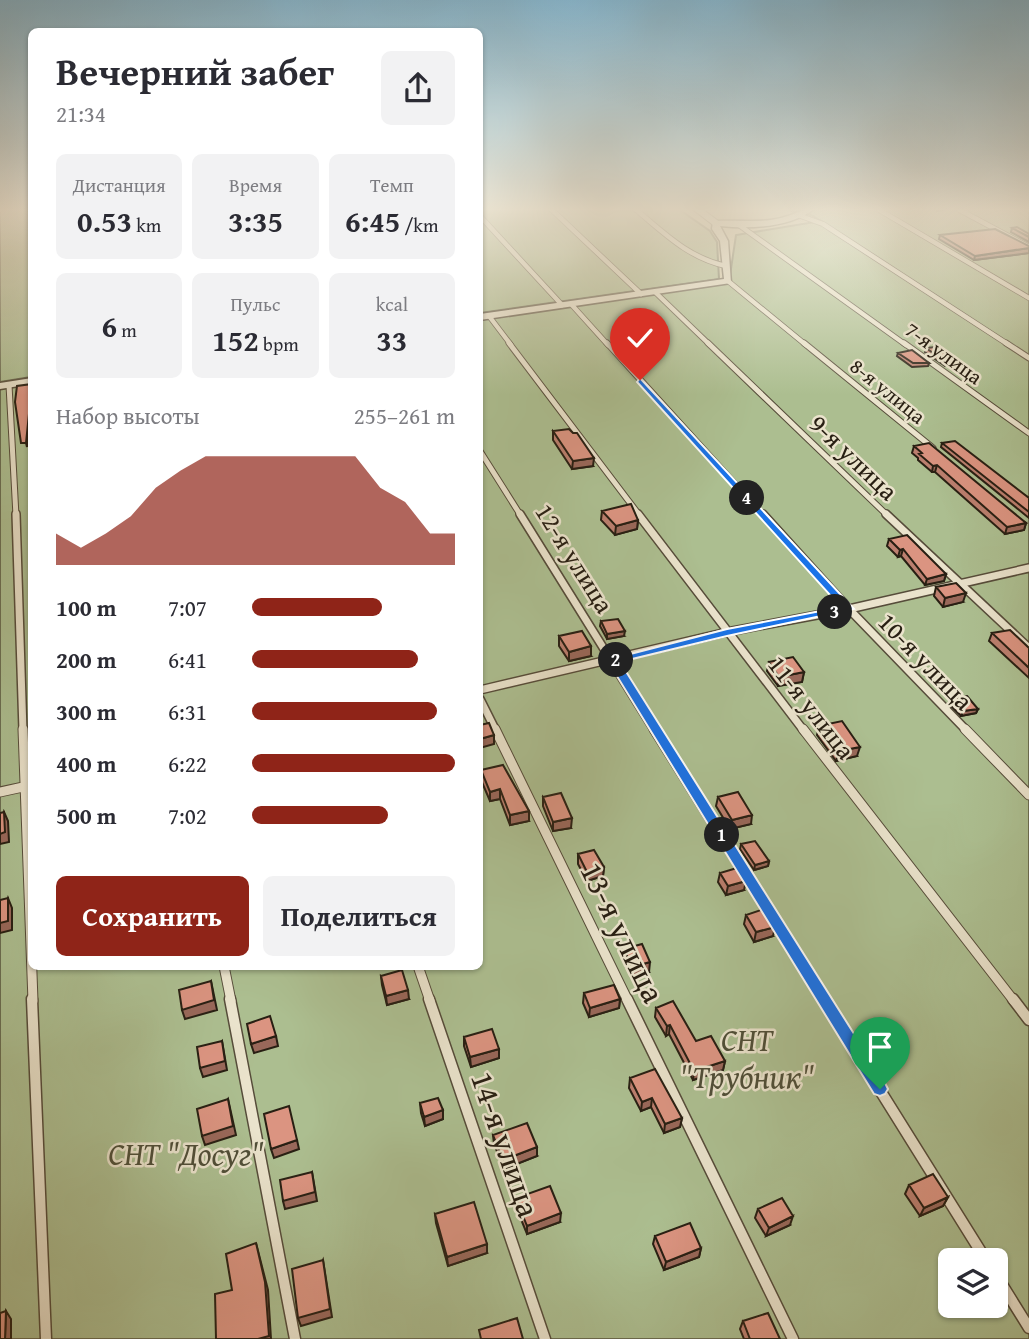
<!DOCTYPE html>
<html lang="ru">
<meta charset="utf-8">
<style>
:root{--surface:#fff;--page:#f2f2f3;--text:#2b2b33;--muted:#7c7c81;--accent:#8f2418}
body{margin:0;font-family:"Gentium Book Plus",serif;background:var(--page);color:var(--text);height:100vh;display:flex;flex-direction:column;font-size:26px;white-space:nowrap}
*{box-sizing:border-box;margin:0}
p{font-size:23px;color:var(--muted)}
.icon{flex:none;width:38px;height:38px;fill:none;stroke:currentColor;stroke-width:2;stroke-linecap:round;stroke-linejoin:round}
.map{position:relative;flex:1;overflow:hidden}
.sheet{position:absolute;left:28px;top:28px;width:455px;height:942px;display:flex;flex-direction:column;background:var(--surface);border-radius:10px;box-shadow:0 2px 5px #0004}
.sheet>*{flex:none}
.buttons{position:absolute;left:938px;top:1248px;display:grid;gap:14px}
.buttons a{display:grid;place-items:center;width:70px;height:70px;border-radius:10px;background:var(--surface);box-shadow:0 2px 5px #0004;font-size:35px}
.pin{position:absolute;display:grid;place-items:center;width:60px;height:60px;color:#fff;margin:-72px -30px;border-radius:50% 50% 50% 0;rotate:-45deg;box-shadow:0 0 7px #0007}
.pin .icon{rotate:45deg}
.km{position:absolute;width:35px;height:35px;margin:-18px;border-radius:50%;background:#222;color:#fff;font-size:19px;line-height:35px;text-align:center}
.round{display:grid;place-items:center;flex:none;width:74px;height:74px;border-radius:10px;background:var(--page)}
.summary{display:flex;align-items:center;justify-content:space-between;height:119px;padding:0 28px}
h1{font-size:38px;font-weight:700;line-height:52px}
.figures{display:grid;grid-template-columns:repeat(3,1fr);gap:10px;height:119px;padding:7px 28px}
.figures div{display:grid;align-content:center;border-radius:10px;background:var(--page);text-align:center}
.figures b{font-size:30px;font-weight:700}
.figures small{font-size:19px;font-weight:400}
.figures p{font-size:19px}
.chart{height:196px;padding:14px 28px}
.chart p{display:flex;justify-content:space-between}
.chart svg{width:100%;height:126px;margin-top:7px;fill:var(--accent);opacity:.7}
.primary-button{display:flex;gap:14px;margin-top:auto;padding:14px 28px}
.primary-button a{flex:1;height:80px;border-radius:10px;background:var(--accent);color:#fff;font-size:28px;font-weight:700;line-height:80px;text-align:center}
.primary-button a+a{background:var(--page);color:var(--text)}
ul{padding:0 28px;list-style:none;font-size:23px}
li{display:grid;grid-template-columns:112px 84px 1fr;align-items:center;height:52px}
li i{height:18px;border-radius:9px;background:var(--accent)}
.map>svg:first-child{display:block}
.green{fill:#acbe90;stroke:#6a6e52;stroke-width:2;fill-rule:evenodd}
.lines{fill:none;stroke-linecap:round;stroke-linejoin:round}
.service-far4-casing{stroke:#564c3a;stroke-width:6}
.service-far3-casing{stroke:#564c3a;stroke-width:7}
.service-far2-casing{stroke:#564c3a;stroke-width:10}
.service-far1-casing{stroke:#564c3a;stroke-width:11}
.service-casing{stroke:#564c3a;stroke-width:13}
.minor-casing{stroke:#564c3a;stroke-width:3}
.tertiary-casing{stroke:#564c3a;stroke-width:2}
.service-far4{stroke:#eae3cc;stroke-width:4.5}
.service-far3{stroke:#eae3cc;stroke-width:5}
.service-far2{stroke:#eae3cc;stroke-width:7}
.service-far1{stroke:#eae3cc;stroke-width:9}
.service{stroke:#eae3cc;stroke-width:10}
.minor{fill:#eae3cc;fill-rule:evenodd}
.tertiary{fill:#eae3cc;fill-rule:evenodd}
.wall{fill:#bc7f6f;stroke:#281f13;stroke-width:2}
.shaded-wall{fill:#99685a;stroke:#281f13;stroke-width:2}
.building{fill:#db9481;stroke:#281f13;stroke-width:2}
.route{fill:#1a73e8;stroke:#fff;stroke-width:2}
.labels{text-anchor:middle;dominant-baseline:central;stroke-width:5;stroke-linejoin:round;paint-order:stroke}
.far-street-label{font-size:21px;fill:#281f13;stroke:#eae3cc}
.street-label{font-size:26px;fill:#281f13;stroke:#eae3cc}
.near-street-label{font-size:32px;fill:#281f13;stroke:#eae3cc}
.near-park-label{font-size:32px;font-style:italic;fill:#504f38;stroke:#eae3cc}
</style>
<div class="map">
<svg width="1029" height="1339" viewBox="0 0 1029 1339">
<rect width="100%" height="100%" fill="#dfd4b1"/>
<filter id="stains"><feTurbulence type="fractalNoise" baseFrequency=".00286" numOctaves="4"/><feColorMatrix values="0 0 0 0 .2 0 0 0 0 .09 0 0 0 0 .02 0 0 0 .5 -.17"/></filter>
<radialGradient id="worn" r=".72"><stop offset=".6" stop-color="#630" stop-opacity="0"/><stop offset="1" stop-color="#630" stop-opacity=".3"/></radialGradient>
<!-- green -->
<path class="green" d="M0 208H32L31 377 0 382Z
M480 208H677L710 231 717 242 719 279 480 313Z
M777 208H1029V1339H0V387L31 382 32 966H480V318L729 282 736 235 821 221 811 215ZM950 1260H996V1306H950Z"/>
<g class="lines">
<!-- service-far4 casing -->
<g class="service-far4-casing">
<path id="service-far4" d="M550 208 641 294
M634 208C663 232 688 258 726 266
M876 208 1029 298
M956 208 1029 247
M798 215 823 224 1009 345
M480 216 562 305
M739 225 906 345
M728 281 806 345
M655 292 710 345
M571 304 608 345
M489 316 511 345"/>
</g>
<!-- service-far3 casing -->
<g class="service-far3-casing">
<path id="service-far3" d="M509 343 640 516
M607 343 764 516
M708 343 888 516
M804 343 933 448
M904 343 1029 433
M1006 343 1029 358
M9 385 16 516
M480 451 521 516"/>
</g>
<!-- service-far2 casing -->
<g class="service-far2-casing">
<path id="service-far2" d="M16 514 23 731
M520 514 655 731
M638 514 804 731
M763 514 849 609 967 731
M886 514 1029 648
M480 690 727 632 849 609 1029 568
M480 699 496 731"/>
</g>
<!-- service-far1 casing -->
<g class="service-far1-casing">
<path id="service-far1" d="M23 729 33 1001
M495 729 628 1001
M654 729 824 1001
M803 729 1014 1001
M965 729 1029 795
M0 792 32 785
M224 966 231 1001
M418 966 430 1001"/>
</g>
<!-- service casing -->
<g class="service-casing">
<path id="service" d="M32 999 46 1339
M230 999 295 1339
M429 999 545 1339
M627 999 793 1339
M823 999 986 1260
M1013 999 1029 1020
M996 1275 1029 1328"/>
</g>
<!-- minor casing -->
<g class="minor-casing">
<path id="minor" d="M807 208H816C789 228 752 229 720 226L728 241 731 283 480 320V314L724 279 720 241 712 229 713 221C752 219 769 227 807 208Z
M32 378V384L0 389V383Z"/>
</g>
<!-- tertiary casing -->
<g class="tertiary-casing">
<path id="tertiary" d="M691 208H701L721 223 713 225Z"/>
</g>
<!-- service-far4 -->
<use href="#service-far4" class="service-far4"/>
<!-- service-far3 -->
<use href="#service-far3" class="service-far3"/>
<!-- service-far2 -->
<use href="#service-far2" class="service-far2"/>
<!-- service-far1 -->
<use href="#service-far1" class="service-far1"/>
<!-- service -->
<use href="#service" class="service"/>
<!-- minor -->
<use href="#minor" class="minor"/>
<!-- tertiary -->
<use href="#tertiary" class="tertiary"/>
</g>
<!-- wall -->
<path class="wall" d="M1012 228 1029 234V242L1011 232Z
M940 235 1029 246V253L974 260 939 239Z
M926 348 957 362 956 365 945 366 925 352Z
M898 353 929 363 928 366 912 367 897 356Z
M553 431 593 466 572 469 553 440Z
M942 443 1029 498V518L941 447Z
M914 446 1026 523 1024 530 1005 534 935 472H932L918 460V458L912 453Z
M602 511 638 520 637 529 615 535 601 520Z
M889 539 946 574 944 581 925 585 901 556 898 557 887 546Z
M936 587 963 602 943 607 934 596Z
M601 621 624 636 607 639 600 626Z
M992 633 1029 648V678L989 641Z
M559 636 591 656 569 661 559 646Z
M769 662 804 672 802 682 778 686 767 671Z
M951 699 978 709 976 713 961 716 949 704Z
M819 726 857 756 836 761 817 735Z
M481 770 529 821 510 825 500 799 490 801 481 780Z
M543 797 571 828 553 831 543 806Z
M718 797 751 824 730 829 716 806Z
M741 844 769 861 768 866 754 870 740 849Z
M578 854 604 867 603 876 587 881 578 864Z
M720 873 744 890 726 895 718 882Z
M746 915 773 936 754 942 744 924Z
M624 949 649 972 631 976 623 958Z
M381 976 409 999 387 1005 382 985Z
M584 993 620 999 619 1008 589 1017 583 1003Z
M656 1008 696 1041 725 1061 723 1070 693 1080 669 1034 666 1036 655 1017Z
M464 1037 499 1049V1058L471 1067 464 1046Z
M630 1078 682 1118 680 1127 664 1133 651 1107 641 1111 629 1088Z
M420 1103 443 1110V1119L425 1126 421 1113Z
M493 1135 537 1156 504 1169 494 1144Z
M909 1185 948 1197 943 1206 920 1216 905 1194Z
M516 1198 560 1222 527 1234 516 1207Z
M758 1209 790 1225 766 1236 755 1218Z
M435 1214 487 1253 448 1266 436 1223Z
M655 1236 701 1248 699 1257 664 1270 653 1244Z
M743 1321 780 1339H744L740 1329Z"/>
<!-- shaded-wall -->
<path class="shaded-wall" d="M938 208H952L951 209 937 211Z
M1029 248V253L974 260 975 256Z
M32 392V406L27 447 26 443Z
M594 458 593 466 572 469 573 461Z
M937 465 935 472H932L933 466Z
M638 520 637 529 615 535 616 526Z
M1026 523 1024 530 1005 534 1007 527Z
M903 549 901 556 898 557 900 550Z
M946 574 944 581 925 585 927 579Z
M966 593 963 602 943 607 945 598Z
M625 631 624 636 607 639V634Z
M591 646V656L569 661V652Z
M804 672 802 682 778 686 779 677Z
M978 709 976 713 961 716 963 711Z
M494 735V744L480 748V739Z
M860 747 857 756 836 761 839 751Z
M500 789V799L490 801V792Z
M529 811V821L510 825V815Z
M4 812 8 821 9 842 0 844V834Z
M752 815 751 824 730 829 732 820Z
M572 818 571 828 553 831V822Z
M769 861 768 866 754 870 755 865Z
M604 867 603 876 587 881V872Z
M746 881 744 890 726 895 728 886Z
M8 898 12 908V930L0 933V923Z
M775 927 773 936 754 942 756 932Z
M650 962 649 972 631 976 632 967Z
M211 981 217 1010 185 1019 182 1010Z
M408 990 409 999 387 1005 386 996Z
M620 999 619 1008 589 1017 590 1008Z
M670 1025 669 1034 666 1036 667 1026Z
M276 1036 278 1046 254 1053 251 1044Z
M222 1041 227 1070 203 1077 200 1068Z
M499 1049V1058L471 1067 470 1057Z
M725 1061 723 1070 693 1080 694 1071Z
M652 1098 651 1107 641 1111 642 1102Z
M228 1099 236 1135 205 1145 202 1136Z
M443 1110V1119L425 1126 424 1117Z
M682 1118 680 1127 664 1133 665 1124Z
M297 1140 299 1149 274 1158 271 1149Z
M537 1147V1156L504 1169 503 1160Z
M312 1172 317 1201 285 1209 283 1201Z
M948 1197 943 1206 920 1216 924 1208Z
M561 1213 560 1222 527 1234V1226Z
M793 1216 790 1225 766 1236 769 1228Z
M256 1243 268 1290 271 1339H258Z
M487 1244V1253L448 1266 447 1257Z
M701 1248 699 1257 664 1270 666 1262Z
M323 1260 332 1317 301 1326 298 1318Z
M6 1311 11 1319V1339H5Z"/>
<!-- building -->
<path class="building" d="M1017 227 1029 234V237L1012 228Z
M995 229 1029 246V248L975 256 940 235Z
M936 347 957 362H946L926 348Z
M912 350 929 363H913L898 353Z
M32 384 26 443H21L15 402 17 386Z
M569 429 573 433H577L594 458 573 461 553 431Z
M955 441 1029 498V512L942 443Z
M929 443 1026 523 1007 527 937 465 933 466 919 454 922 453 914 446Z
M631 504 638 520 616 526 602 511Z
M907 535 946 574 927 579 903 549 900 550 889 539Z
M956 583 966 593 945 598 936 587Z
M618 619 625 631 607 634 601 621Z
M1010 630 1029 648V668L992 633Z
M582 631 591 646 569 652 559 636Z
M793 657 804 672 779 677 769 662Z
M967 696 978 709 963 711 951 699Z
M842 721 860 747 839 751 819 726Z
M489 723 494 735 480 739V725Z
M503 765 529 811 510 815 500 789 490 792 481 770Z
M738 792 752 815 732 820 718 797Z
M561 793 572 818 553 822 543 797Z
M4 812 5 832 0 834V813Z
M755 841 769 861 755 865 741 844Z
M594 850 604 867 587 872 578 854Z
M737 868 746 881 728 886 720 873Z
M8 898V921L0 923V900Z
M764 909 775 927 756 932 746 915Z
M642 944 650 962 632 967 624 949Z
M402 970 408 990 386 996 381 976Z
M211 981 214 1000 182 1010 179 990Z
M614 985 620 999 590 1008 584 993Z
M673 1001 696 1041 711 1036 725 1061 694 1071 670 1025 667 1026 656 1008Z
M270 1016 276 1036 251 1044 247 1024Z
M492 1029 499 1049 470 1057 464 1037Z
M222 1041 225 1061 200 1068 197 1047Z
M655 1069 682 1118 665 1124 652 1098 642 1102 630 1078Z
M438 1098 443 1110 424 1117 420 1103Z
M228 1099 233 1126 202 1136 197 1109Z
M289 1106 297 1140 271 1149 264 1114Z
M527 1123 537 1147 503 1160 493 1135Z
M312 1172 315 1192 283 1201 280 1180Z
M933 1174 948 1197 924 1208 909 1185Z
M550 1186 561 1213 527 1226 516 1198Z
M782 1198 793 1216 769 1228 758 1209Z
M474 1202 487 1244 447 1257 435 1214Z
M690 1223 701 1248 666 1262 655 1236Z
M256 1243 265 1282 269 1336 258 1339H216L215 1294 232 1290 226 1254Z
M323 1260 330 1309 298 1318 292 1269Z
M6 1311 5 1339H0V1313Z
M768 1313 780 1339H750L743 1321Z
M517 1318 523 1339H481L479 1330Z"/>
<!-- sky -->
<linearGradient id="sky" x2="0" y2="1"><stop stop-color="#86b6ce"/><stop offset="0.53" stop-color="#f1ecdc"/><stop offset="1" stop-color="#f1ecdc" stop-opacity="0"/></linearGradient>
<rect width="1029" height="395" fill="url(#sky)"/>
<!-- route -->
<path class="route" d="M640 378 854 609 727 636 620 662 885 1083 888 1089 885 1094 880 1096 874 1094 607 660 727 629 841 607 637 382Z"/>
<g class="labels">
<!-- far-street labels -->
<g class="far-street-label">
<text transform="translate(944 353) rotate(36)">7-я улица</text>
<text transform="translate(888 391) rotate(39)">8-я улица</text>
</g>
<!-- street labels -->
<g class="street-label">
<text transform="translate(854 457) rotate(44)">9-я улица</text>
<text transform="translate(575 558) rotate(58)">12-я улица</text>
<text transform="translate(926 661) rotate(46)">10-я улица</text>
<text transform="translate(812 707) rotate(52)">11-я улица</text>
</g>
<!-- near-street labels -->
<g class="near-street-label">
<text transform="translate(623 932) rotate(64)">13-я улица</text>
<text transform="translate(506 1144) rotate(71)">14-я улица</text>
</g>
<!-- near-park labels -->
<g class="near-park-label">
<text x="747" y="1039">СНТ<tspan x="747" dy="37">"Трубник"</tspan></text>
<text x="186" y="1153">СНТ "Досуг"</text>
</g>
</g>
<rect width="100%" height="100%" filter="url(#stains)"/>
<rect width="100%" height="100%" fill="url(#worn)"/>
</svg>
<div class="buttons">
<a><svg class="icon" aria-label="layers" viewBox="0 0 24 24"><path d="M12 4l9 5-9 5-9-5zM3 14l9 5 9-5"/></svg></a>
</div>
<div class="pin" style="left:880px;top:1089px;background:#1e9e55"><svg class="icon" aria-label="arrive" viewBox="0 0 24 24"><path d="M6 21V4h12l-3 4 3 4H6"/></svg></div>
<div class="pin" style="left:640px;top:380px;background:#d93025"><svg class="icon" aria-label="check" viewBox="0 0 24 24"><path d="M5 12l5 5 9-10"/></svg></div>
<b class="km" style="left:722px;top:835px">1</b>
<b class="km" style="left:616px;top:660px">2</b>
<b class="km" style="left:835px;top:612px">3</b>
<b class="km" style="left:747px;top:498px">4</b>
<section class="sheet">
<div class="summary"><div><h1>Вечерний забег</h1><p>21:34</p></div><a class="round"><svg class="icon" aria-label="share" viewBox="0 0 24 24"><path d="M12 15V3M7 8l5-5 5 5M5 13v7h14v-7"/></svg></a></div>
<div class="figures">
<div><p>Дистанция</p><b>0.53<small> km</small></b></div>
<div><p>Время</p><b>3:35</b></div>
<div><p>Темп</p><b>6:45<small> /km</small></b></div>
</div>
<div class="figures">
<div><b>6<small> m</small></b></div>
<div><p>Пульс</p><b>152<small> bpm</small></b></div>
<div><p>kcal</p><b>33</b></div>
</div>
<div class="chart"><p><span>Набор высоты</span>255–261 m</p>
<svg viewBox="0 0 160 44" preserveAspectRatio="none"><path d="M0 44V33L10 38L20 33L30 27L40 17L50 11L60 6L70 6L80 6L90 6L100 6L110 6L120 6L130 17L140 22L150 33L160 33V44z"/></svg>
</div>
<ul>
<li><b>100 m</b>7:07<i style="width:64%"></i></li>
<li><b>200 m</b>6:41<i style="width:82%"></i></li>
<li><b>300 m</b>6:31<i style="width:91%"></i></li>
<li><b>400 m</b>6:22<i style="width:100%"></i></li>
<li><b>500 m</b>7:02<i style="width:67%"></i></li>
</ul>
<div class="primary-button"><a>Сохранить</a><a>Поделиться</a></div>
</section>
</div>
